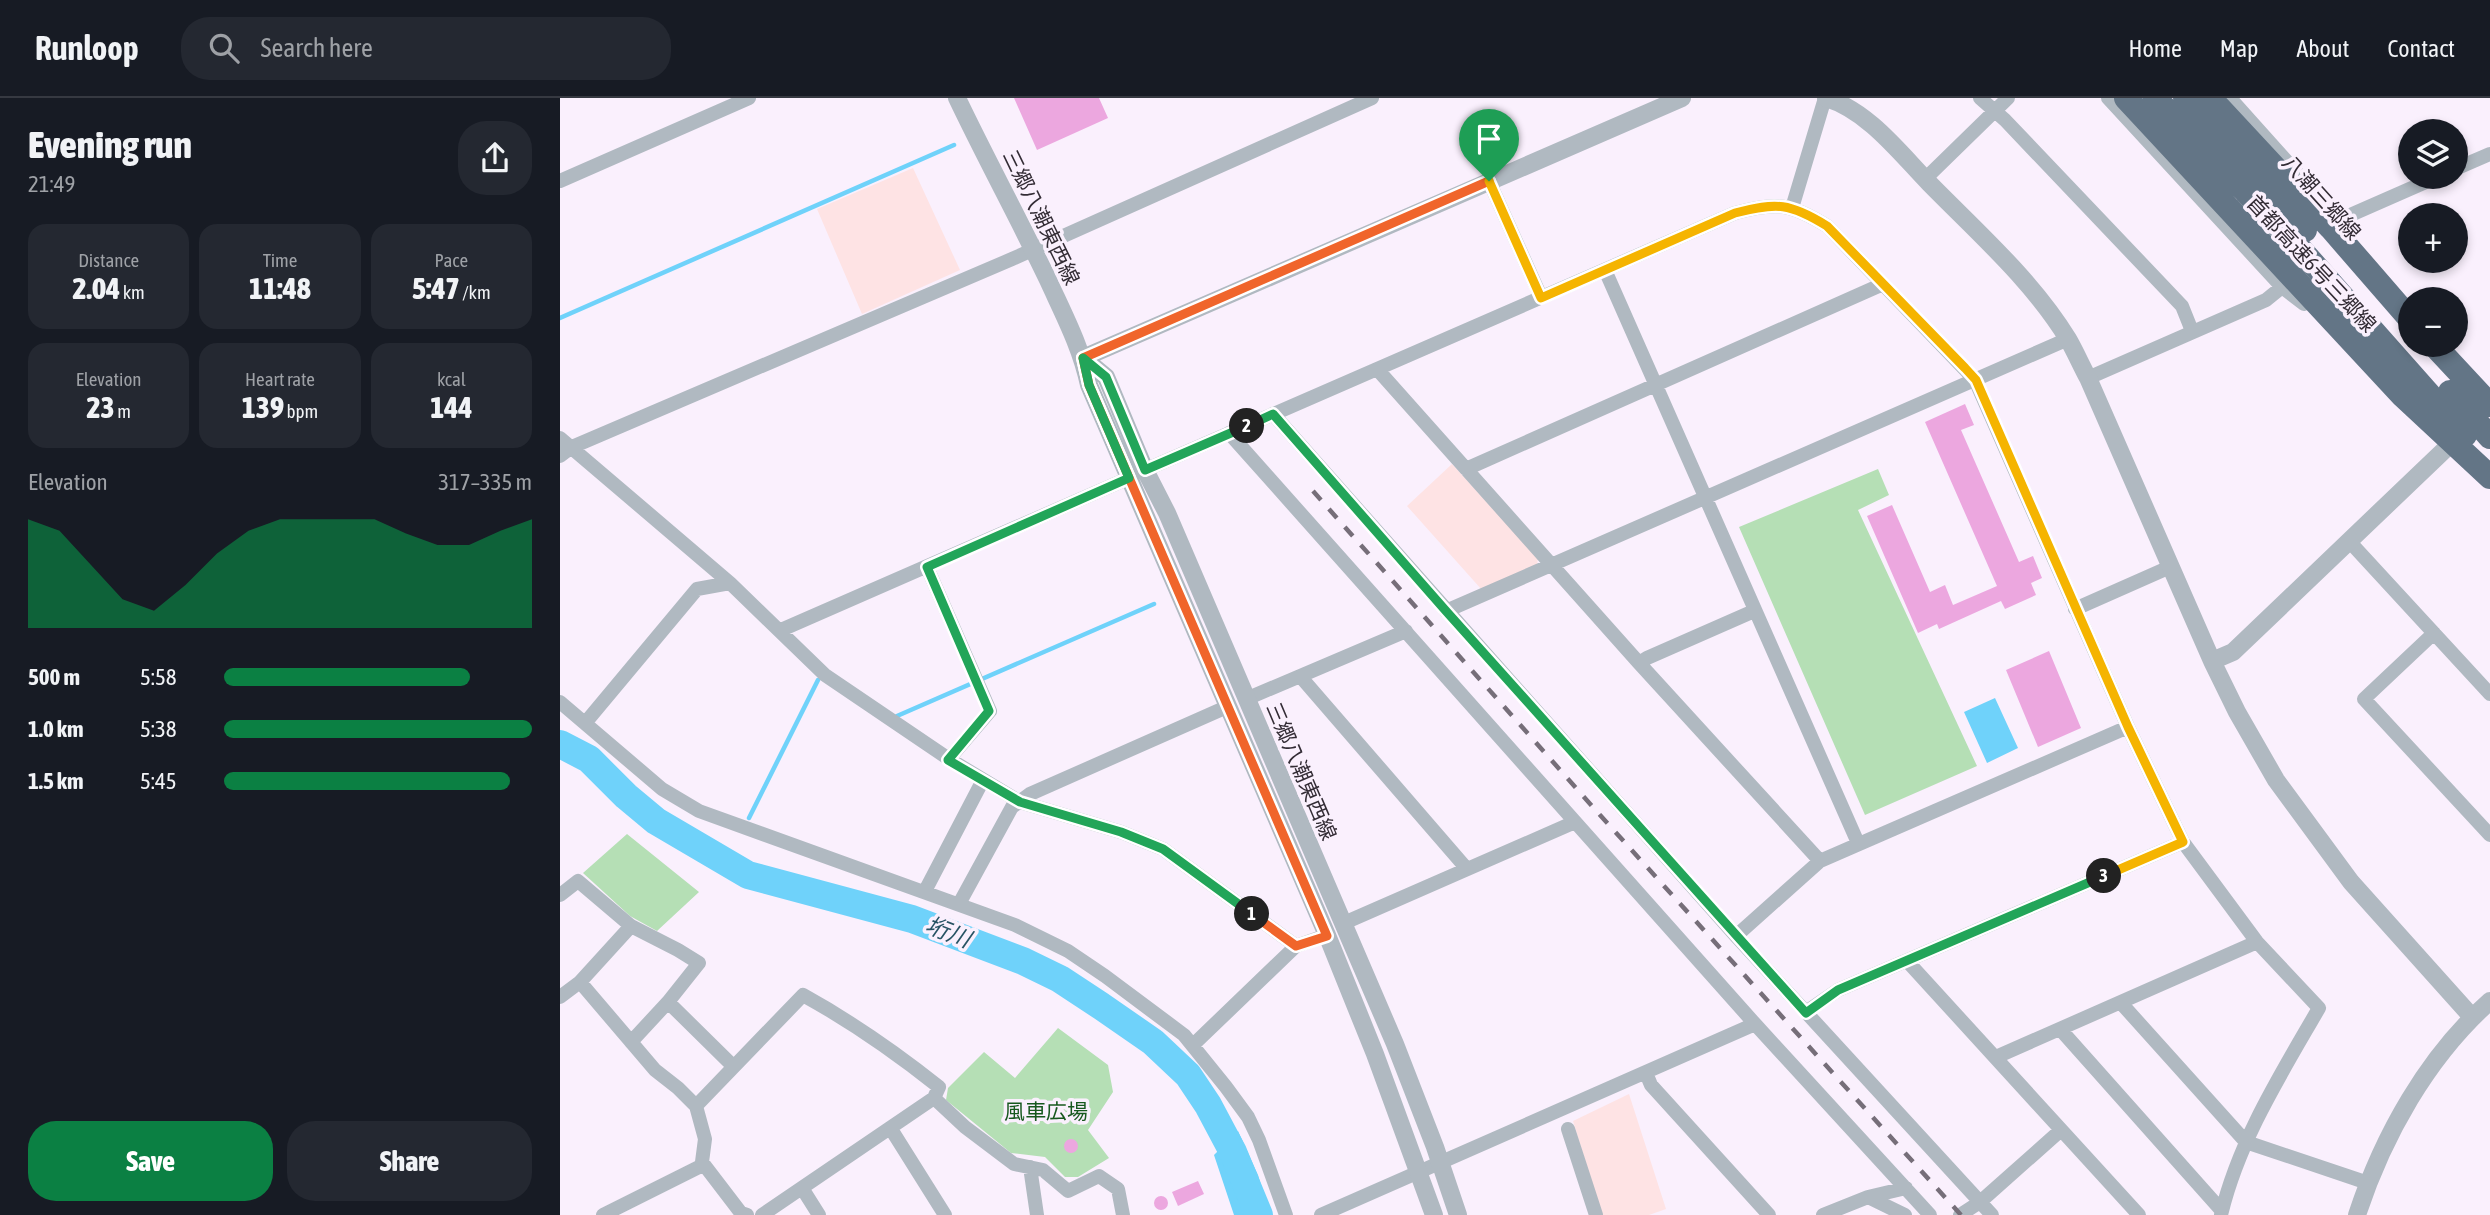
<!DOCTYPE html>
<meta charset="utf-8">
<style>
:root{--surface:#171b24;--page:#242831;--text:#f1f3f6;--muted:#9ea1a6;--line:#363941;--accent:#0b8043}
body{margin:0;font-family:"Asap Condensed","Noto Sans JP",sans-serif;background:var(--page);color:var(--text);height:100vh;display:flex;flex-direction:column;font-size:26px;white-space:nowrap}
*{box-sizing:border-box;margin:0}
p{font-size:23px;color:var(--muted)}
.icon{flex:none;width:38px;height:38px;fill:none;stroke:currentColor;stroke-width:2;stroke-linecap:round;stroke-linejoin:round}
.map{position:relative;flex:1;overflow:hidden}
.drawer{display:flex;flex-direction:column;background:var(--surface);width:560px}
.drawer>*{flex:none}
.buttons{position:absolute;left:1838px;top:21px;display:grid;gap:14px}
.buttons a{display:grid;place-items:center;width:70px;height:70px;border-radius:50%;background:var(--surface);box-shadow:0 4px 10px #0003;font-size:35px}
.pin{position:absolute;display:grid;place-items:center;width:60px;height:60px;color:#fff;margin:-72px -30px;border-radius:50% 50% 50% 0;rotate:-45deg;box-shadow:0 0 7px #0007}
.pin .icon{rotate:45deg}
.km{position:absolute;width:35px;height:35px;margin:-18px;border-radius:50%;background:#222;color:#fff;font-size:19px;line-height:35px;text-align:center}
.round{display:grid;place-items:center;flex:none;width:74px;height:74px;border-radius:28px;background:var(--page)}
.summary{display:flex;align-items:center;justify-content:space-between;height:119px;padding:0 28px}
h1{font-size:38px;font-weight:800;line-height:52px}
.metrics{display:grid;grid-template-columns:repeat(3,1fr);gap:10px;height:119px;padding:7px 28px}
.metrics div{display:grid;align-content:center;border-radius:18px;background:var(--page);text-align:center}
.metrics b{font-size:30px;font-weight:800}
.metrics small{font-size:19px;font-weight:400}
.metrics p{font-size:19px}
.chart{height:196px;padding:14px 28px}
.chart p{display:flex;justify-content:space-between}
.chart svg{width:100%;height:126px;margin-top:7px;fill:var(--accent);opacity:.7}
.button{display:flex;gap:14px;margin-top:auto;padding:14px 28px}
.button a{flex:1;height:80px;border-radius:28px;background:var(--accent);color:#fff;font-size:28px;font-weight:800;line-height:80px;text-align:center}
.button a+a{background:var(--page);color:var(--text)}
ul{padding:0 28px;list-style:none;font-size:23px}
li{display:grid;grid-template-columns:112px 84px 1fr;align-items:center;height:52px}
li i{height:18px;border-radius:9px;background:var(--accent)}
header{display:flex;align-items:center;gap:42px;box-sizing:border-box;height:98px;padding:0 35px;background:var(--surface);border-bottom:2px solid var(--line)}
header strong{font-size:33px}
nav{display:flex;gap:38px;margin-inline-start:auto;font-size:24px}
.search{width:490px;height:63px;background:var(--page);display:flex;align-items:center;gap:18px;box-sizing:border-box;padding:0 24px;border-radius:28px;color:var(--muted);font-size:26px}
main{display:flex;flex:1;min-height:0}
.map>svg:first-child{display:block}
.industrial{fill:#fee3e4}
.green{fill:#b5dfb5}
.water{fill:#6fd2fa}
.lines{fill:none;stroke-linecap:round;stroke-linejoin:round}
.stream{stroke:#6fd2fa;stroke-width:4.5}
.river{stroke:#6fd2fa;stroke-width:28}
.building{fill:#eca7df}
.minor{stroke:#b0b9c1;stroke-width:14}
.tertiary{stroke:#b0b9c1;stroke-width:18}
.secondary{stroke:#8f9ca8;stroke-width:19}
.motorway{stroke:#637586;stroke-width:24}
.rail{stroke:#766e79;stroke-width:4.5;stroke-dasharray:12 12;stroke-linecap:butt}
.split-1-casing{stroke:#fff;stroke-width:14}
.split-2-casing{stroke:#fff;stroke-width:14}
.split-3-casing{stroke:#fff;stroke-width:14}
.split-4-casing{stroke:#fff;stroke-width:14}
.split-1{stroke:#f0652b;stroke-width:9}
.split-2{stroke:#22a559;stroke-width:9}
.split-3{stroke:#22a559;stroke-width:9}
.split-4{stroke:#f5b400;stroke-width:9}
.labels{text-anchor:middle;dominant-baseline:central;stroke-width:7;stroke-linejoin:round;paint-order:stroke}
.street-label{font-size:21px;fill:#332c35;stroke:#faf0fd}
.park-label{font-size:21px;fill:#17581e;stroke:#faf0fd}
.water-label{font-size:23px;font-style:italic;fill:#285364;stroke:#faf0fd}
</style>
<header>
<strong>Runloop</strong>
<div class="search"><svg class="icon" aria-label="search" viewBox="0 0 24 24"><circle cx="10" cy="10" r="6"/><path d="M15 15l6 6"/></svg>Search here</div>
<nav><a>Home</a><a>Map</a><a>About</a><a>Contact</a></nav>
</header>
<main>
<section class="drawer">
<div class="summary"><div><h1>Evening run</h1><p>21:49</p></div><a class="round"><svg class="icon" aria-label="share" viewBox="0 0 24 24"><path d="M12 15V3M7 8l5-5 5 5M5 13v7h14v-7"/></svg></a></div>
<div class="metrics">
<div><p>Distance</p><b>2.04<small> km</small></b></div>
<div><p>Time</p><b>11:48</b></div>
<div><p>Pace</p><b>5:47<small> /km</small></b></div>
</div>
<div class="metrics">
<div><p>Elevation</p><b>23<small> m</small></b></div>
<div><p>Heart rate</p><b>139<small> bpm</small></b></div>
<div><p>kcal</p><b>144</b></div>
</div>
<div class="chart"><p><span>Elevation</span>317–335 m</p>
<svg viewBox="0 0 160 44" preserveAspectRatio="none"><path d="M0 44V6L10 10L20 22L30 34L40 38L50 29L60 18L70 10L80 6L90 6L100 6L110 6L120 11L130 15L140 15L150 10L160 6V44z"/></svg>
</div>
<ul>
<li><b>500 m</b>5:58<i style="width:80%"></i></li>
<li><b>1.0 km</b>5:38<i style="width:100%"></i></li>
<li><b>1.5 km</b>5:45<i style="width:93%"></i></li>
</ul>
<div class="button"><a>Save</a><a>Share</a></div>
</section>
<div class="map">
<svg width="1930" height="1117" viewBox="0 0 1930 1117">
<rect width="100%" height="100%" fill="#faf0fd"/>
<!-- industrial -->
<path class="industrial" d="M353 70 400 172 302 216 257 111Z
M892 366 978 460 977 467 922 492 847 408Z
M1069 996 1106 1111 1089 1117H1042L1013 1023Z"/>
<!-- green -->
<path class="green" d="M1318 371 1329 397 1298 412 1417 668 1305 717 1179 429Z
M67 736 139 794 97 833 70 818 23 775Z
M498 930 548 967 553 994 528 1032 549 1060 518 1079H505L485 1059 451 1055 386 1002 388 990 424 954 455 980Z"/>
<!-- water -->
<path class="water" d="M1435 600 1458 650 1427 665 1404 614Z
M678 1033 698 1077 710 1117H674L654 1057Z"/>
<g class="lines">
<!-- stream -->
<path class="stream" d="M0 220 394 47
M337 618 594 506
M189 720 258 582"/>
<!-- river -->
<path class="river" d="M0 646 29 661 66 698 96 723 188 777 352 821 463 863 500 881 541 908 593 944 628 977 648 1007 673 1054 699 1117"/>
</g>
<!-- building -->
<path class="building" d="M454 0H539L548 20 477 52Z
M1405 306 1414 327 1401 332 1459 464 1473 458 1482 480 1471 485 1476 497 1445 511 1441 503 1379 531 1377 526 1358 535 1307 418 1332 407 1370 494 1385 487 1393 507 1437 488 1365 324Z
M1489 553 1521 630 1478 649 1446 572Z
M504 1048a7 7 0 1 1 14 0a7 7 0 1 1-14 0Z
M638 1083 644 1096 618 1108 612 1094Z
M594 1105a7 7 0 1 1 14 0a7 7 0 1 1-14 0Z"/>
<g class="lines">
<!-- minor -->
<path class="minor" d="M1420 0 1445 22 1622 208 1632 233
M1548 0 1722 189 1744 206
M1670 0 1772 114
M1895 71 1930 56
M1365 81 1448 0
M0 83 189 0
M929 83 981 199
M1232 110 1265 0
M1779 122 1877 79
M1045 172 1298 745
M817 271 1079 565 1260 763
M1528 280 1706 202 1722 189
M713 316 1176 838 1432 1117
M669 335 1195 926 1370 1117
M0 340 170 485 265 577 389 661 460 704 561 734 603 751 736 848
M0 358 12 349 452 161 812 0
M906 371 1323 186
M585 372 1175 115C1217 104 1230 105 1267 128L1415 282 1568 629 1623 744 1697 844 1759 910C1721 976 1679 1042 1661 1117
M1789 443 1930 596
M367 469 430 613 389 661
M1515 511 1610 469
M886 513 1508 241
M221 532 569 380
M1874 535 1804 601 1930 737
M1079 565 1087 560 1194 513
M740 578 907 771
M686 601 846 533
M0 604 102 691 139 713 455 827 508 853 545 878 624 937 666 989 688 1019 699 1042 726 1117
M26 624 137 491 170 485
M365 793 423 682
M0 797 18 783 71 828 118 852 139 865 108 904 71 944
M399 806 452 709 470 696 669 608
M784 825 1015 724
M1176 838 1260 763 1568 629
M1348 864 1579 1117
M20 884 95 972 118 990 136 1008 145 1041 142 1064 181 1115 187 1117
M0 899 20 884 71 828
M108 904 173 968
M1561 905 1686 1044 1808 1085
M1246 914 1278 892 1623 744
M1500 931 1662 1113
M633 947 736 848 767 837
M1436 959 1697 844
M1086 975 1091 987 1209 1117
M136 1008 243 897C292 924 335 954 379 989L374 1000
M331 1031 385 1117
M1008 1031 1036 1117
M470 1069 477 1117
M242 1090 259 1117
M1308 1099 1345 1117
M43 1117 143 1067
M202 1117 374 1000 405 1029 454 1066 483 1072 508 1093 539 1078 558 1091 563 1117
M761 1117 1195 926
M1263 1117 1308 1099 1346 1090
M1400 1117 1420 1104 1501 1032"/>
<!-- tertiary -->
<path class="tertiary" d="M397 0C426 61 459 121 488 182 504 217 521 249 529 287L767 837 815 956 874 1117
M1266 0C1308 13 1339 54 1369 85 1417 134 1472 182 1508 241 1515 253 1521 267 1528 280L1652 563 1677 614 1716 682 1791 784 1912 919
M523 260 546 279 585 372 607 415 835 946 875 1049 898 1117
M523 260 1122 0
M1652 563 1673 554 1899 338
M1797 1117C1823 1038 1867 959 1930 903"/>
<!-- secondary -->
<path class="secondary" d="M1684 108 1749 179"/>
<!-- motorway -->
<path class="motorway" d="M1566 0 1843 298 1930 379
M1595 0 1727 136 1905 337
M1625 0 1745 132
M1650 0 1771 130 1850 221
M1874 247 1930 307
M1890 294 1930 339"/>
<!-- rail -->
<path class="rail" d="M753 393 1040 717 1401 1117"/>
</g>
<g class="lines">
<!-- split-1 casing -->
<g class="split-1-casing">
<path id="split-1" d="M692 816 736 848 767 838 529 287 523 260 929 83"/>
</g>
<!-- split-2 casing -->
<g class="split-2-casing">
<path id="split-2" d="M687 328 585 372 546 279 523 260 529 287 569 380 367 469 429 613 388 662 460 704 561 734 603 751 692 816"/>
</g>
<!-- split-3 casing -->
<g class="split-3-casing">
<path id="split-3" d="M687 328 713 316 886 513 1246 915 1278 892 1544 778"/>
</g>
<!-- split-4 casing -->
<g class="split-4-casing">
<path id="split-4" d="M929 83 981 200 1175 115C1217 104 1230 105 1267 128L1405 270 1416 282 1568 629 1623 744 1544 778"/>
</g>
<!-- split-1 -->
<use href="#split-1" class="split-1"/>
<!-- split-2 -->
<use href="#split-2" class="split-2"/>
<!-- split-3 -->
<use href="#split-3" class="split-3"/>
<!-- split-4 -->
<use href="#split-4" class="split-4"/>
</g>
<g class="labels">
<!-- street labels -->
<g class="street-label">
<text transform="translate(1762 99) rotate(48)">八潮三郷線</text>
<text transform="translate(482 119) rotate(64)">三郷八潮東西線</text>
<text transform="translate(1752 165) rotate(47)">首都高速6号三郷線</text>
<text transform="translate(742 673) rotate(67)">三郷八潮東西線</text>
</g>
<!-- park labels -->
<g class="park-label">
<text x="486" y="1013">風車広場</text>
</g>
<!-- water labels -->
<g class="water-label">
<text transform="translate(388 834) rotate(21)">垳川</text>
</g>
</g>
</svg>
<div class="buttons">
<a><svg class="icon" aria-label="layers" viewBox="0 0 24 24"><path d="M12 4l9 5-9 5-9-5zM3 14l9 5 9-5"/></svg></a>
<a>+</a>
<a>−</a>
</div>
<div class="pin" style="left:929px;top:83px;background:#1e9e55"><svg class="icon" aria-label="arrive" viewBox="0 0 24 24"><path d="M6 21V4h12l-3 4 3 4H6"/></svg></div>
<b class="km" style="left:692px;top:816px">1</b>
<b class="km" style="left:687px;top:328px">2</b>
<b class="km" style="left:1544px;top:778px">3</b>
</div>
</main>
